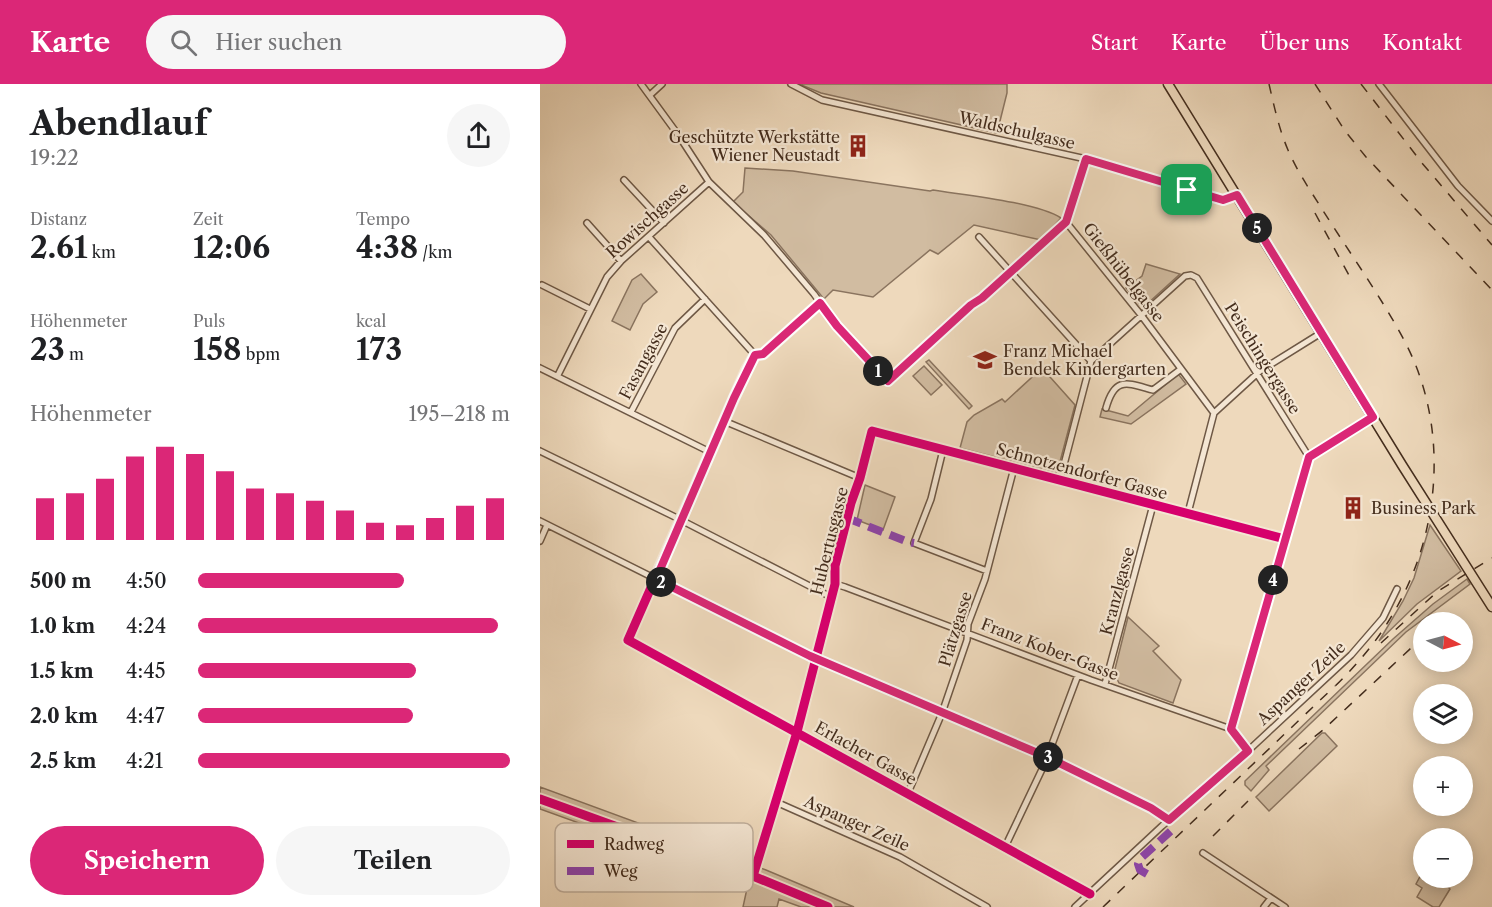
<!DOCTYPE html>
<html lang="de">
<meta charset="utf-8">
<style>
:root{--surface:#fff;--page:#f6f6f6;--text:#202124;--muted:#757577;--accent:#db2777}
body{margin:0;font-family:"Libre Caslon Text",serif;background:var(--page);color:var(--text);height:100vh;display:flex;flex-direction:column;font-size:22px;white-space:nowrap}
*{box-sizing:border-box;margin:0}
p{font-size:20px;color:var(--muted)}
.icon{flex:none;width:33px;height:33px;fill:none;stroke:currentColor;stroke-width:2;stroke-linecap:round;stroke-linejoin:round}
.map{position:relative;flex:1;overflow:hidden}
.panel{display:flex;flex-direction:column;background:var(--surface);width:540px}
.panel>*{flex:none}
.needle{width:39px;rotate:96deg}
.buttons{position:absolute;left:873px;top:528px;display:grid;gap:12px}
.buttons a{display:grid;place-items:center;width:60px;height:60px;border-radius:50%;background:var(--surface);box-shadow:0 3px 15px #0003;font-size:30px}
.pin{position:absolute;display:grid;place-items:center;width:51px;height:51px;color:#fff;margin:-26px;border-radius:12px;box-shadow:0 3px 9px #0006}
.km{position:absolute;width:30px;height:30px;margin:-15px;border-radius:50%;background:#222;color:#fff;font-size:16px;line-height:30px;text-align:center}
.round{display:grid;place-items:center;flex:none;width:63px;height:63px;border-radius:32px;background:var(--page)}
.summary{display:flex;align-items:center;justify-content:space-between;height:102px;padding:0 30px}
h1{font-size:33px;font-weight:800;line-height:45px}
.figures{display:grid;grid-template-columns:repeat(3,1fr);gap:9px;height:102px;padding:6px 30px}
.figures div{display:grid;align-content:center}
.figures b{font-size:30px;font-weight:800}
.figures small{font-size:16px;font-weight:400}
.figures p{font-size:16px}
.chart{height:168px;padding:12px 30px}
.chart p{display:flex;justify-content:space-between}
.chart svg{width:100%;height:108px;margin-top:6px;stroke:var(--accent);stroke-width:6}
.primary-button{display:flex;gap:12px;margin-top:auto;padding:12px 30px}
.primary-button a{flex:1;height:69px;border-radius:36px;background:var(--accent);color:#fff;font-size:24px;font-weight:800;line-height:69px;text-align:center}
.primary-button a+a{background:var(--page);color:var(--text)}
ul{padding:0 30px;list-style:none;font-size:20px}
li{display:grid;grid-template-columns:96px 72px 1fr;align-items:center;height:45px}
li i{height:15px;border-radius:8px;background:var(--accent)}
header{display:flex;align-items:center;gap:36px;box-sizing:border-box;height:84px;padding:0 30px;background:var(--accent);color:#fff}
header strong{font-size:28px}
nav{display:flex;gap:33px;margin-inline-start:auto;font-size:21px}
.search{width:420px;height:54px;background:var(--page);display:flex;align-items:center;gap:15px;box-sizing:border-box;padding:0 21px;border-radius:33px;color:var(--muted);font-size:22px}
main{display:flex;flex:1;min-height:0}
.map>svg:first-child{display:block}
.green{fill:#d1bca1;stroke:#8a745f;stroke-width:1.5}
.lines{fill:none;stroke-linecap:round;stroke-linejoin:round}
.street-casing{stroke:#6e5845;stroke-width:8}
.primary-casing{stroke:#442d1d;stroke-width:11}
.street{stroke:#f4e6d3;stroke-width:5}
.primary{stroke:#eed9bc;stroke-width:8}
.rail{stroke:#442d1d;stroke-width:1.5;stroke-dasharray:10 10;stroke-linecap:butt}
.quiet{stroke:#8e44ad;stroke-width:8;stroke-dasharray:15 8;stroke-linecap:butt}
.cycleway-casing{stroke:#f4e6d3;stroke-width:13}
.cycleway{stroke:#d6006c;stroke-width:9}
.route-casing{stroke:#fff;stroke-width:12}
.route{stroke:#db2777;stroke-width:8}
.labels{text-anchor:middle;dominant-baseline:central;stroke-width:4.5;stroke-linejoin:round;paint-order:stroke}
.street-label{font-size:16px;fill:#442d1d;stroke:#f4e6d3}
.poi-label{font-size:16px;fill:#442d1d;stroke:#f4e6d3;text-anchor:start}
.key{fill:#f4e6d3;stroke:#bfae9c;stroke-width:1.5}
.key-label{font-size:16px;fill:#442d1d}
</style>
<header>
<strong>Karte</strong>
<div class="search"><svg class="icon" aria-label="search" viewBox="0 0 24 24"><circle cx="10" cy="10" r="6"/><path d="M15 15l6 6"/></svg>Hier suchen</div>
<nav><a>Start</a><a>Karte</a><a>Über uns</a><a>Kontakt</a></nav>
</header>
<main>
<section class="panel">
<div class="summary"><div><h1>Abendlauf</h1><p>19:22</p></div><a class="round"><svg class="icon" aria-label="share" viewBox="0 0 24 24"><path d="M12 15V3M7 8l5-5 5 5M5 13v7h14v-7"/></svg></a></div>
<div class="figures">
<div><p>Distanz</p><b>2.61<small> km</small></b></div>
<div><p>Zeit</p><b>12:06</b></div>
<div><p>Tempo</p><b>4:38<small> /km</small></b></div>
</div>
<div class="figures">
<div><p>Höhenmeter</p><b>23<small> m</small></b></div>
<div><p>Puls</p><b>158<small> bpm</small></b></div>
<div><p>kcal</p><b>173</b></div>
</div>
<div class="chart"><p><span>Höhenmeter</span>195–218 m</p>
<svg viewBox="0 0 160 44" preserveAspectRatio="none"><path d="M5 44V27M15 44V25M25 44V19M35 44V10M45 44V6M55 44V9M65 44V16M75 44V23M85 44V25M95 44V28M105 44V32M115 44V37M125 44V38M135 44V35M145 44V30M155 44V27"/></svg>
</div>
<ul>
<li><b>500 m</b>4:50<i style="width:66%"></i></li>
<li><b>1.0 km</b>4:24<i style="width:96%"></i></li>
<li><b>1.5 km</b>4:45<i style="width:70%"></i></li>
<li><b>2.0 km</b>4:47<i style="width:69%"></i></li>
<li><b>2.5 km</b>4:21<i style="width:100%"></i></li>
</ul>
<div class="primary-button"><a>Speichern</a><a>Teilen</a></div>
</section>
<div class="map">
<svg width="952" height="823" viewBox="0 0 952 823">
<rect width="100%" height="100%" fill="#eed9bc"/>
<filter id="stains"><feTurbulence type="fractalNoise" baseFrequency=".00333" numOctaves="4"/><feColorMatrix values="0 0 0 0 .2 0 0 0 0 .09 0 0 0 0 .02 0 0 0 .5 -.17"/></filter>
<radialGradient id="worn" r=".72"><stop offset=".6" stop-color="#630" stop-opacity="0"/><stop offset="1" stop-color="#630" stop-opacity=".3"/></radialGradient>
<!-- green -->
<path class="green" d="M259 0H467V9L457 49 281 9Z
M205 84 253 87 390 107 393 106C424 111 496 118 521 134L501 156 434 141 398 170 390 166 333 213 293 206 284 215 231 151 193 118 203 108Z
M606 180 640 190 606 221H600L586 204 602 192Z
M101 190 117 208 103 220 90 246 72 237 92 196Z
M389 276 432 322 429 325 386 278Z
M384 282 402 301 391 311 373 292Z
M502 284 535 321 517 389 420 364 427 338 434 331 462 315 465 318Z
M637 291H639L646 300 591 340 560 333 562 325 588 332Z
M325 401 355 413 343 446 317 436Z
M890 441 921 487 877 520 839 557 863 517 874 494Z
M927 495 930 500 866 548 726 682 729 686 711 707 705 701V697L853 555 893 520Z
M588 533 619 562 613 567 641 596 633 619 579 599 574 589Z
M782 649H785L797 662 729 727 716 713Z
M0 703 226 786 314 823H261L239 815 237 823H203L208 800 0 725Z
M883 787 884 794H900L910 805 899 823H893L877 813 882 804 876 800Z"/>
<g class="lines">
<!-- street casing -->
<g class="street-casing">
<path id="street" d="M101 0 139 52 169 98 224 151 274 210 297 242 348 297 431 221 442 214 526 138 546 75
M251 0 282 16 546 75 683 116 696 111
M839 0 918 102 952 137
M110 11 122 0
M84 96 124 139
M526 138 601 231 674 329
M47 139 81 177
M109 153 215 271
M439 153 551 277
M2 201 50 225
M280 219 223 270 215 271 206 287 88 556 550 810
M0 284 170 368
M18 291 67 193 81 177 169 98
M566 324C575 292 587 299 613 306L641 285
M91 328 135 244 165 215
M184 337 320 394
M403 366 391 415 374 459 447 487
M0 367 135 433 291 513
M520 396 551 277 645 192 651 191 657 194 769 373
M648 429 674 329 720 287 781 249
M0 437 270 572 507 673 611 724 629 736
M0 457 7 441
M295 500 305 503 551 596 691 645 708 667
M565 600 613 421
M691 645 769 373 833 333
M368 709 402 629 427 556 428 540 445 495 474 384
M236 718 360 773 447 823
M465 763 505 679 538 591
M663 769 745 823
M213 792 257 648 295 500V482L311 419 320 394 332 347 745 455
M535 823 622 742 682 691 811 571 843 534 857 505
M724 823 731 814"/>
</g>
<!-- primary casing -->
<g class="primary-casing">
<path id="primary" d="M628 0 862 381 952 523
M0 715 213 792 288 823"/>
</g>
<!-- street -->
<use href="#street" class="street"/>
<!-- primary -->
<use href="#primary" class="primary"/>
<!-- rail -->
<path class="rail" d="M729 0C734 22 739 45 748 66 757 87 770 106 782 125 809 168 840 211 864 256 911 344 901 455 848 538 832 564 811 587 789 608
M775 0 805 47 826 73 952 206
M821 0 882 79 952 161
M775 129 811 195
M898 538 900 537
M841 559 898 507 952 474
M759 665 783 646 884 552
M673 752 708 717
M563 823 795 602"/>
<!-- quiet -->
<path class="quiet" d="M307 434 368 458 374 459
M607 790 600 786 598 780 600 775 632 746"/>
<!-- cycleway casing -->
<g class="cycleway-casing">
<path id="cycleway" d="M280 219 223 270 215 271 206 287 88 556 550 810
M0 715 213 792 288 823
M213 792 257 648 295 500V482L311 419 320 394 332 347 745 455"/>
</g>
<!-- cycleway -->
<use href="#cycleway" class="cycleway"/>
</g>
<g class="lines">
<!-- route casing -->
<g class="route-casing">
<path id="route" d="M546 75 683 116 697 111 833 333 769 373 691 645 708 667 629 736 611 724 507 673 270 572 116 495 194 314 215 271 223 270 280 219 297 242 348 297 431 221 442 214 526 138Z"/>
</g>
<!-- route -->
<use href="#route" class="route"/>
</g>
<!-- icons -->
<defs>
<g id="building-bare" transform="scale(1.8)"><path d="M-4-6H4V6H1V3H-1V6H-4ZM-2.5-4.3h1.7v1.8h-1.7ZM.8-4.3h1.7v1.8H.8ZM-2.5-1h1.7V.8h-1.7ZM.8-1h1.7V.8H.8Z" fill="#8f2418" stroke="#f4e6d3" stroke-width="2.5" paint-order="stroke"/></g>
<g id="school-bare" transform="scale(1.8)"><path d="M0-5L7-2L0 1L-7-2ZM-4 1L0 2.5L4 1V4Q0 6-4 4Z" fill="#8f2418" stroke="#f4e6d3" stroke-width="2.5" paint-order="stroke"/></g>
</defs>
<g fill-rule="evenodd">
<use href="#building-bare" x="318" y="62"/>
<use href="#school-bare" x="445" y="276"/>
<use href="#building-bare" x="813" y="424"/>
</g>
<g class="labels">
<!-- street labels -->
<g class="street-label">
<text transform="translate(477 46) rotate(13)">Waldschulgasse</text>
<text transform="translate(107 136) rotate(-42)">Rowischgasse</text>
<text transform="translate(584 188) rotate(52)">Gießhübelgasse</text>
<text transform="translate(723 274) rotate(58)">Peischingergasse</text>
<text transform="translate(103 277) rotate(-62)">Fasangasse</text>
<text transform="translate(542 387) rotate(15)">Schnotzendorfer Gasse</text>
<text transform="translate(289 457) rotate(-76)">Hubertusgasse</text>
<text transform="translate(577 507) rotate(-75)">Kranzlgasse</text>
<text transform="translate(415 545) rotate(-73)">Plätzgasse</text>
<text transform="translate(510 565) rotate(21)">Franz Kober-Gasse</text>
<text transform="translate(761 599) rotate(-43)">Aspanger Zeile</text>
<text transform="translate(326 669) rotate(29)">Erlacher Gasse</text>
<text transform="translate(317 739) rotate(24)">Aspanger Zeile</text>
</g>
<!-- poi labels -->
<g class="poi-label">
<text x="300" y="53" text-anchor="end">Geschützte Werkstätte<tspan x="300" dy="18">Wiener Neustadt</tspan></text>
<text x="463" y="267">Franz Michael<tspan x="463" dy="18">Bendek Kindergarten</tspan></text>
<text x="831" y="424">Business Park</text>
</g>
</g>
<!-- legend -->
<rect x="15" y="739" width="198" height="69" rx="9" class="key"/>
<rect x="27" y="756" width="27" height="8" fill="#d6006c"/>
<rect x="27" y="783" width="27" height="8" fill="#8e44ad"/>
<g class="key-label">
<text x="64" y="766">Radweg</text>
<text x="64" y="793">Weg</text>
</g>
<rect width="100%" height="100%" filter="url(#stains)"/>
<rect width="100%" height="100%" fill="url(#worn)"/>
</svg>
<div class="buttons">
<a><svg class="needle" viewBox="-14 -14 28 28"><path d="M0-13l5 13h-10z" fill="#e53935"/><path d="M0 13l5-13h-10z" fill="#757577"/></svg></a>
<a><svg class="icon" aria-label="layers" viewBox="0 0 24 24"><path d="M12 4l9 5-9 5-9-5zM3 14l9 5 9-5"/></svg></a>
<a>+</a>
<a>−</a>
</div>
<div class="pin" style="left:647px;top:106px;background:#1e9e55"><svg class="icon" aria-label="arrive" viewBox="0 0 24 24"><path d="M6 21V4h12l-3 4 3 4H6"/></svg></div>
<b class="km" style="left:338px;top:287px">1</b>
<b class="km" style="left:121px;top:498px">2</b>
<b class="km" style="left:508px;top:673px">3</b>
<b class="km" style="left:733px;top:496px">4</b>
<b class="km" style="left:717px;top:144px">5</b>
</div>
</main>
